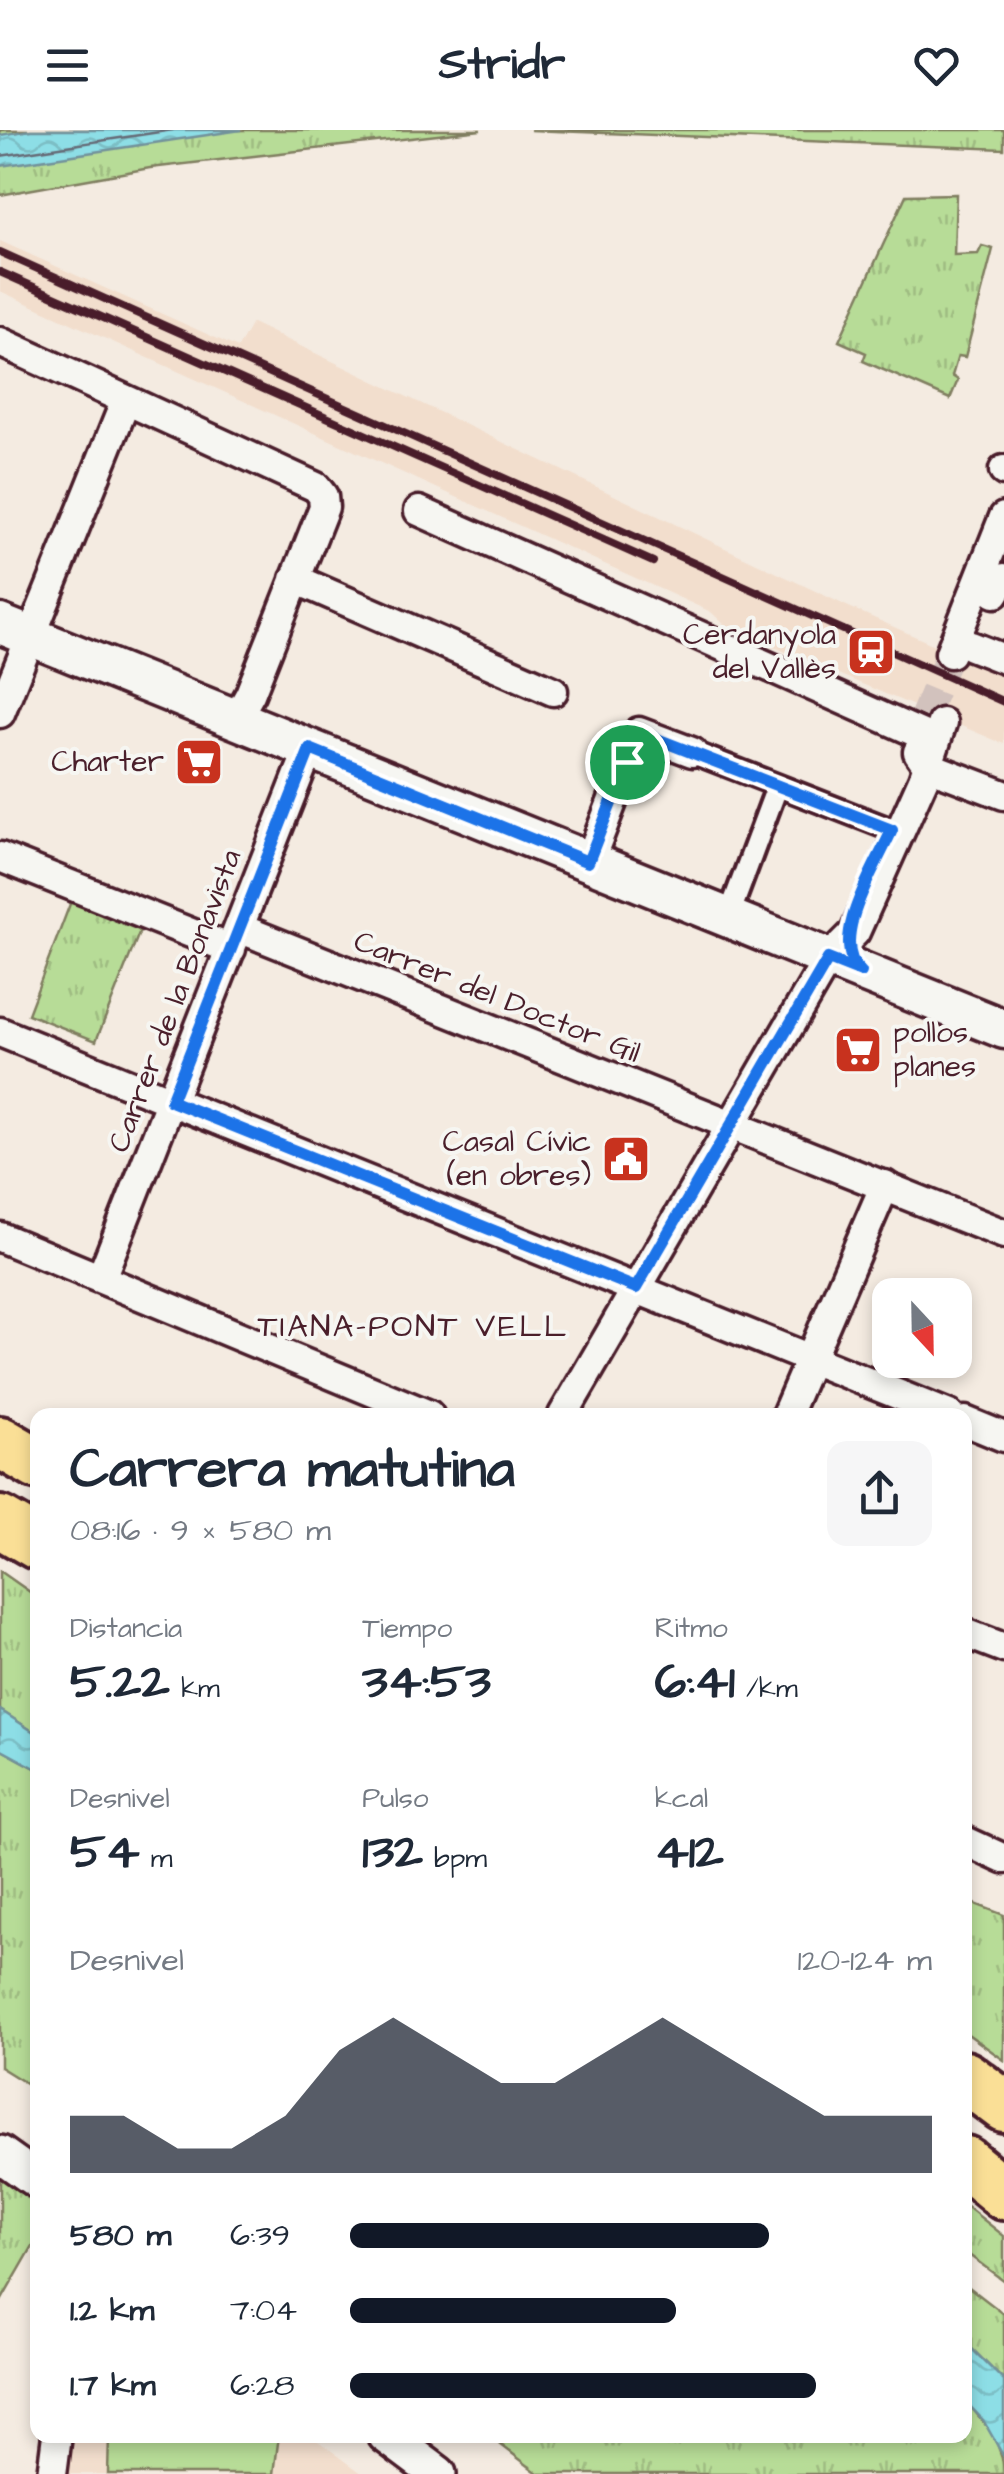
<!DOCTYPE html>
<html lang="es">
<meta charset="utf-8">
<style>
:root{--surface:#fff;--page:#f6f6f7;--text:#1f2937;--muted:#747a83;--accent:#111827}
body{margin:0;font-family:"Architects Daughter",sans-serif;background:var(--page);color:var(--text);height:100vh;display:flex;flex-direction:column;font-size:38px;white-space:nowrap}
*{box-sizing:border-box;margin:0}
p{font-size:32px;color:var(--muted)}
.icon{flex:none;width:55px;height:55px;fill:none;stroke:currentColor;stroke-width:2;stroke-linecap:round;stroke-linejoin:round}
.map{position:relative;flex:1;overflow:hidden}
.side{position:absolute;left:30px;top:1278px;width:942px;height:1035px;display:flex;flex-direction:column;background:var(--surface);border-radius:20px;box-shadow:0 5px 15px #0003}
.side>*{flex:none}
.needle{width:65px;rotate:158deg}
.fabs{position:absolute;left:872px;top:1148px;display:grid;gap:20px}
.fabs a{display:grid;place-items:center;width:100px;height:100px;border-radius:20px;background:var(--surface);box-shadow:0 5px 15px #0003;font-size:50px}
.pin{position:absolute;display:grid;place-items:center;width:85px;height:85px;color:#fff;margin:-42px;border:5px solid #fff;border-radius:50%;box-shadow:0 2px 10px #0007}
.round{display:grid;place-items:center;flex:none;width:105px;height:105px;border-radius:20px;background:var(--page)}
.headline{display:flex;align-items:center;justify-content:space-between;height:170px;padding:0 40px}
h1{font-size:55px;font-weight:700;line-height:75px}
.stats{display:grid;grid-template-columns:repeat(3,1fr);gap:15px;height:170px;padding:10px 40px}
.stats div{display:grid;align-content:center}
.stats b{font-size:50px;font-weight:700}
.stats small{font-size:28px;font-weight:400}
.stats p{font-size:28px}
.chart{height:280px;padding:20px 40px}
.chart p{display:flex;justify-content:space-between}
.chart svg{width:100%;height:180px;margin-top:10px;fill:var(--accent);opacity:.7}
ul{padding:0 40px;list-style:none;font-size:32px}
li{display:grid;grid-template-columns:160px 120px 1fr;align-items:center;height:75px}
li i{height:25px;border-radius:12px;background:var(--accent)}
header{display:flex;justify-content:space-between;align-items:center;height:130px;padding:0 40px;background:var(--surface);font-size:45px;font-weight:700}
.map>svg:first-child{display:block}
.built{fill:#f2decd}
.grass{fill:url(#grass-tufts);stroke:#807e61;stroke-width:2.5}
.pitch{fill:#b7dc97;stroke:#807e61;stroke-width:2.5}
.water{fill:url(#water-waves);stroke:#72929b;stroke-width:2.5}
.lines{fill:none;stroke-linecap:round;stroke-linejoin:round}
.shore{stroke:#656b76;stroke-width:2.5}
.minor-tunnel{stroke:#d2c2bd;stroke-width:28;stroke-dasharray:28 14;stroke-linecap:butt}
.pedestrian-casing{stroke:#4a1f2b;stroke-width:28}
.minor-casing{stroke:#4a1f2b;stroke-width:35}
.tertiary-casing{stroke:#4a1f2b;stroke-width:42}
.secondary-casing{stroke:#4a1f2b;stroke-width:45}
.motorway-casing{stroke:#4a1f2b;stroke-width:58}
.pedestrian{stroke:#f6f6f2;stroke-width:20}
.minor{stroke:#f6f6f2;stroke-width:28}
.tertiary{stroke:#f6f6f2;stroke-width:35}
.secondary{stroke:#f6f6f2;stroke-width:38}
.motorway{stroke:#fadf96;stroke-width:50}
.rail{stroke:#4a1f2b;stroke-width:8}
.route-casing{stroke:#fff;stroke-width:20}
.route{stroke:#1a73e8;stroke-width:12}
.labels{text-anchor:middle;dominant-baseline:central;stroke-width:8;stroke-linejoin:round;paint-order:stroke}
.poi-label{font-size:30px;fill:#4a1f2b;stroke:#f6f6f2;text-anchor:end}
.street-label{font-size:30px;fill:#4a1f2b;stroke:#f6f6f2}
.neighbourhood-label{font-size:32px;letter-spacing:2.5px;fill:#4a1f2b;stroke:#f6f6f2}
</style>
<header><svg class="icon" aria-label="menu" viewBox="0 0 24 24"><path d="M4 6h16M4 12h16M4 18h16"/></svg>Stridr<svg class="icon" aria-label="heart" viewBox="0 0 24 24"><path d="M12 20l-8-8c-3-5 5-10 8-4 3-6 11-1 8 4z"/></svg></header>
<div class="map">
<svg width="1004" height="2344" viewBox="0 0 1004 2344">
<defs>
<pattern id="grass-tufts" width="24" height="20" patternUnits="userSpaceOnUse" patternTransform="scale(2.5)"><rect width="24" height="20" fill="#b7dc97"/><path d="M3 7l-1-3M5 7V3M7 7l1-3M15 17l-1-3M17 17v-4M19 17l1-3" fill="none" stroke="#9fbc82"/></pattern>
<pattern id="water-waves" width="16" height="10" patternUnits="userSpaceOnUse" patternTransform="scale(2.5)"><rect width="16" height="10" fill="#8ddee6"/><path d="M0 5q4-4 8 0t8 0" fill="none" stroke="#7bbec5"/></pattern>
</defs>
<rect width="100%" height="100%" fill="#f4ebe1"/>
<filter id="ink" filterUnits="userSpaceOnUse"><feTurbulence type="fractalNoise" baseFrequency=".01" numOctaves="2"/><feDisplacementMap in="SourceGraphic" scale="20" xChannelSelector="R" yChannelSelector="G"/><feConvolveMatrix kernelMatrix="1 2 1 2 8 2 1 2 1" color-interpolation-filters="sRGB"/></filter>
<g filter="url(#ink)">
<!-- built -->
<path class="built" d="M0 111 238 218 252 193 849 477 1004 546V614L727 497 711 482 0 161Z
M72 2305H310L363 2344H68Z"/>
<!-- grass -->
<path class="grass" d="M0 0H481L150 38 0 65Z
M530 0H1004V19Z
M956 64 954 125 978 124 982 116 993 119 965 227 958 226 952 246 958 250 950 269 863 231 866 223 839 211 906 65Z
M73 766 143 793 96 911 28 884Z
M0 1441 37 1467V1604L0 1580Z
M0 1619 37 1639V1960L0 1937Z
M965 1770 1004 1785V1930L965 1902Z
M0 2047 38 2072 37 2109 0 2173Z
M965 2075 1004 2106V2151L965 2122Z
M965 2154 1004 2184V2251L965 2212Z
M965 2271C985 2292 1004 2315 1004 2344H539L488 2305H965Z"/>
<!-- pitch -->
<path class="pitch" d="M109 2305H279L274 2344H108Z"/>
<!-- water -->
<path class="water" d="M31 0H241L0 36V5Z
M0 1580 37 1604V1639L0 1619Z
M965 2212 1004 2251V2327L983 2290 965 2271Z"/>
<g class="lines">
<!-- shore -->
<path class="shore" d="M0 26 173 0"/>
<!-- minor-tunnel -->
<path class="minor-tunnel" d="M924 586 950 523"/>
<!-- pedestrian casing -->
<g class="pedestrian-casing">
<path id="pedestrian" d="M692 622 900 703
M728 788 777 657"/>
</g>
<!-- minor casing -->
<g class="minor-casing">
<path id="minor" d="M0 212 316 357 323 366 324 377 250 564 236 589
M1004 340V341
M419 381 936 611
M295 449 553 561
M995 463 1004 448
M971 516 1004 529
M950 523 1004 387
M0 583 126 270
M918 622 928 636 1004 665
M0 727 231 819
M589 732 639 602 692 622
M239 798 1004 1104
M0 902 949 1285
M0 1107 429 1285
M101 1148 309 619
M563 1285 828 829 855 802 923 650 942 593
M786 1285 885 1055
M965 1291 1004 1307
M965 1503 1004 1518
M965 1711 1004 1729
M52 2344 57 2305"/>
</g>
<!-- tertiary casing -->
<g class="tertiary-casing">
<path id="tertiary" d="M0 2024 38 2051
M386 2305 438 2344"/>
</g>
<!-- secondary casing -->
<g class="secondary-casing">
<path id="secondary" d="M0 494 1004 899"/>
</g>
<!-- motorway casing -->
<g class="motorway-casing">
<path id="motorway" d="M0 1312 38 1334
M0 1392 38 1414
M965 1947 1004 1976
M965 2032 1004 2064"/>
</g>
<!-- pedestrian -->
<use href="#pedestrian" class="pedestrian"/>
<!-- minor -->
<use href="#minor" class="minor"/>
<!-- tertiary -->
<use href="#tertiary" class="tertiary"/>
<!-- secondary -->
<use href="#secondary" class="secondary"/>
<!-- motorway -->
<use href="#motorway" class="motorway"/>
<!-- rail -->
<path class="rail" d="M0 122 1004 572
M0 142 653 432"/>
</g>
</g>
<g class="lines" filter="url(#ink)">
<!-- route casing -->
<g class="route-casing">
<path id="route" d="M639 602 892 700C877 735 826 812 861 842L828 829 636 1158 171 971 310 619 588 732Z"/>
</g>
<!-- route -->
<use href="#route" class="route"/>
</g>
<!-- icons -->
<defs>
<g id="station-square" transform="scale(2.5)"><rect x="-9" y="-9" width="18" height="18" rx="4" fill="#c8321e" stroke="#f6f6f2"/><path d="M-3-6H3Q5-6 5-4V2Q5 4 3 4L4.5 6H3L1.5 4h-3L-3 6H-4.5L-3 4Q-5 4-5 2V-4Q-5-6-3-6ZM-3.5-4v3h7v-3ZM-3.5 1v1.5H-2V1ZM2 1v1.5H3.5V1Z" fill="#fff"/></g>
<g id="supermarket-square" transform="scale(2.5)"><rect x="-9" y="-9" width="18" height="18" rx="4" fill="#c8321e" stroke="#f6f6f2"/><path d="M-6-5.5h2.5l.6 2H6L4.5 2H-2.5L-4.4-4H-6ZM-1.5 3.2a1.3 1.3 0 1 0 .1 0ZM3 3.2a1.3 1.3 0 1 0 .1 0Z" fill="#fff"/></g>
<g id="civic-square" transform="scale(2.5)"><rect x="-9" y="-9" width="18" height="18" rx="4" fill="#c8321e" stroke="#f6f6f2"/><path d="M-.6-6.5H3V-4.5H.6V-3L4-1V1h2V6H-6V1h2V-1L-.6-3ZM-1.2 2.5V6h2.4V2.5Z" fill="#fff"/></g>
</defs>
<g fill-rule="evenodd">
<use href="#station-square" x="871" y="522"/>
<use href="#supermarket-square" x="199" y="632"/>
<use href="#supermarket-square" x="858" y="920"/>
<use href="#civic-square" x="626" y="1029"/>
</g>
<g class="labels">
<!-- poi labels -->
<g class="poi-label">
<text x="836" y="505">Cerdanyola<tspan x="836" dy="34">del Vallès</tspan></text>
<text x="164" y="632">Charter</text>
<text x="893" y="903" text-anchor="start">pollos<tspan x="893" dy="34">planes</tspan></text>
<text x="591" y="1012">Casal Cívic<tspan x="591" dy="34">(en obres)</tspan></text>
</g>
<!-- street labels -->
<g class="street-label">
<text transform="translate(497 867) rotate(22)">Carrer del Doctor Gil</text>
<text transform="translate(175 871) rotate(-69)">Carrer de la Bonavista</text>
</g>
<!-- neighbourhood labels -->
<g class="neighbourhood-label">
<text x="413" y="1196">TIANA-PONT VELL</text>
</g>
</g>
</svg>
<div class="fabs">
<a><svg class="needle" viewBox="-14 -14 28 28"><path d="M0-13l5 13h-10z" fill="#e53935"/><path d="M0 13l5-13h-10z" fill="#747a83"/></svg></a>
</div>
<div class="pin" style="left:627px;top:632px;background:#1e9e55"><svg class="icon" aria-label="arrive" viewBox="0 0 24 24"><path d="M6 21V4h12l-3 4 3 4H6"/></svg></div>
<section class="side">
<div class="headline"><div><h1>Carrera matutina</h1><p>08:16 · 9 × 580 m</p></div><a class="round"><svg class="icon" aria-label="share" viewBox="0 0 24 24"><path d="M12 15V3M7 8l5-5 5 5M5 13v7h14v-7"/></svg></a></div>
<div class="stats">
<div><p>Distancia</p><b>5.22<small> km</small></b></div>
<div><p>Tiempo</p><b>34:53</b></div>
<div><p>Ritmo</p><b>6:41<small> /km</small></b></div>
</div>
<div class="stats">
<div><p>Desnivel</p><b>54<small> m</small></b></div>
<div><p>Pulso</p><b>132<small> bpm</small></b></div>
<div><p>kcal</p><b>412</b></div>
</div>
<div class="chart"><p><span>Desnivel</span>120–124 m</p>
<svg viewBox="0 0 160 44" preserveAspectRatio="none"><path d="M0 44V30L10 30L20 38L30 38L40 30L50 14L60 6L70 14L80 22L90 22L100 14L110 6L120 14L130 22L140 30L150 30L160 30V44z"/></svg>
</div>
<ul>
<li><b>580 m</b>6:39<i style="width:72%"></i></li>
<li><b>1.2 km</b>7:04<i style="width:56%"></i></li>
<li><b>1.7 km</b>6:28<i style="width:80%"></i></li>
</ul>
</section>
</div>
